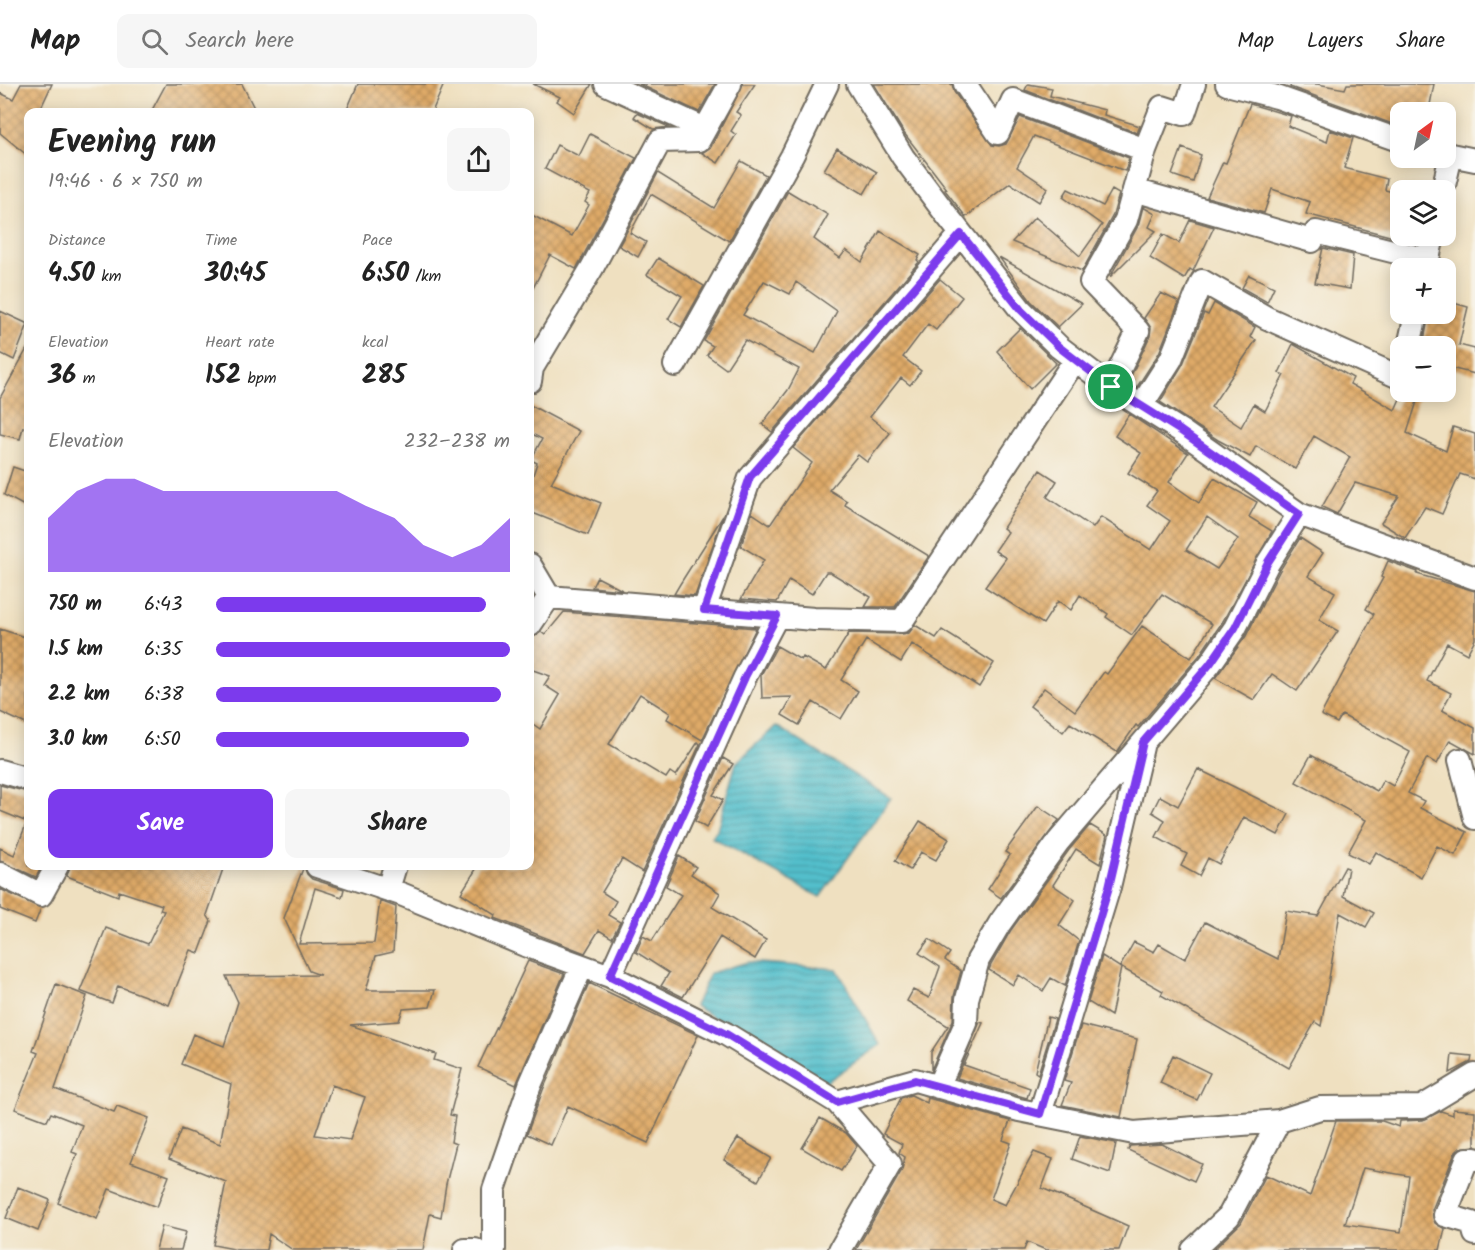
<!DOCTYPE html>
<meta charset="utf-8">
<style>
:root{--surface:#fff;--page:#f6f6f6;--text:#222;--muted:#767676;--line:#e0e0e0;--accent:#7c3aed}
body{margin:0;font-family:Kalam,sans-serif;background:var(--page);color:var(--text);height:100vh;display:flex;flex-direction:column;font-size:22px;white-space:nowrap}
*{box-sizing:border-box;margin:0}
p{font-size:20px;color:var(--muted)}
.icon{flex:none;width:33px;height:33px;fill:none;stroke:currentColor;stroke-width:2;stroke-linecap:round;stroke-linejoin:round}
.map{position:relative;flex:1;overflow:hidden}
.side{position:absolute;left:24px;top:24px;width:510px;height:762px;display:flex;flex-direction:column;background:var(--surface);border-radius:12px;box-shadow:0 3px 15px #0003}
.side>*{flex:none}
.needle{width:39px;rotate:33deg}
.controls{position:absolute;left:1390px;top:18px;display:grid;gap:12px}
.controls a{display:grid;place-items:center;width:66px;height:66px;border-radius:12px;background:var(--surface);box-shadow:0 3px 15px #0003;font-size:30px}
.pin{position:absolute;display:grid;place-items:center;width:51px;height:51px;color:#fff;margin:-26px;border:3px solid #fff;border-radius:50%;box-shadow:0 2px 6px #0007}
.round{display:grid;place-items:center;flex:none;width:63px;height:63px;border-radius:12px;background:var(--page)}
.summary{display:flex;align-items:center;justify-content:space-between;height:102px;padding:0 24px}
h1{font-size:33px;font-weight:700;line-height:45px}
.figures{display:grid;grid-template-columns:repeat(3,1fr);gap:9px;height:102px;padding:6px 24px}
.figures div{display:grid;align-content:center}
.figures b{font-size:26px;font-weight:700}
.figures small{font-size:16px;font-weight:400}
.figures p{font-size:16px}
.chart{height:168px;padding:12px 24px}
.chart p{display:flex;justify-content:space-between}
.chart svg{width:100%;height:108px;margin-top:6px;fill:var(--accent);opacity:.7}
.primary-button{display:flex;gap:12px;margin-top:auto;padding:12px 24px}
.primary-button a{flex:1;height:69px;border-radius:12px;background:var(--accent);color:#fff;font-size:24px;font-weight:700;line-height:69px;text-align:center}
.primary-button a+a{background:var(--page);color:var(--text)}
ul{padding:0 24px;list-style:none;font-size:20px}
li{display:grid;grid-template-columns:96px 72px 1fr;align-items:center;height:45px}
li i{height:15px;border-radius:8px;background:var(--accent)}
header{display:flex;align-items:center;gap:36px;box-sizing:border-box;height:84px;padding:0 30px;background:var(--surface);border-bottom:2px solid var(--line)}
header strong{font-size:28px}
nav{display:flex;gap:33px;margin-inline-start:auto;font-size:21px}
.search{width:420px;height:54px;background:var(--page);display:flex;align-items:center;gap:15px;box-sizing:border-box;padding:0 21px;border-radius:12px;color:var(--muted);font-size:22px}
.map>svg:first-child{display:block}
.water{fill:url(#water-rules);stroke:#3f757c;stroke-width:1.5}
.building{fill:url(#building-cross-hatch);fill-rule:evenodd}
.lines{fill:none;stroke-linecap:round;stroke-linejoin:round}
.minor-casing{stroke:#706a5f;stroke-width:26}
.minor{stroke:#fff;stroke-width:22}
.route-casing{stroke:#fff;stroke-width:12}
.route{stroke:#7c3aed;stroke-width:8}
</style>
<header>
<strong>Map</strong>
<div class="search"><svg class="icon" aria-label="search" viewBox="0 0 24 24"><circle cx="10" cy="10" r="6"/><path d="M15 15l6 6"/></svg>Search here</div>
<nav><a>Map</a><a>Layers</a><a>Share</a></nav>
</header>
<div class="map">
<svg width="1475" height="1166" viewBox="0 0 1475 1166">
<defs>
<pattern id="water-rules" width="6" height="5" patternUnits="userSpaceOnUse" patternTransform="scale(1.5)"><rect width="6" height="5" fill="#53bfcc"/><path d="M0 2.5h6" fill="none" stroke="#459ba6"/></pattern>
<pattern id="building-cross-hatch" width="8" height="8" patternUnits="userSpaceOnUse" patternTransform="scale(1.5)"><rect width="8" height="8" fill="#dfaa67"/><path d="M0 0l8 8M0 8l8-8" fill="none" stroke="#b58b55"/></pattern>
</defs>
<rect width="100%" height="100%" fill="#f7f3e8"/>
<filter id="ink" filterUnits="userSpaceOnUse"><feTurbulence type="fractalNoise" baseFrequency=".0167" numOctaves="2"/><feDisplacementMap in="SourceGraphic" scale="12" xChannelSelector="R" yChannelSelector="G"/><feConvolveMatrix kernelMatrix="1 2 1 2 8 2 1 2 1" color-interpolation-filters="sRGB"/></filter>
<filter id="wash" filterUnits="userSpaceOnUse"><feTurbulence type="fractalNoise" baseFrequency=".008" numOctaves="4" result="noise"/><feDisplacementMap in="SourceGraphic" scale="24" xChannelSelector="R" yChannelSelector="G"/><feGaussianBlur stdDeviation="1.35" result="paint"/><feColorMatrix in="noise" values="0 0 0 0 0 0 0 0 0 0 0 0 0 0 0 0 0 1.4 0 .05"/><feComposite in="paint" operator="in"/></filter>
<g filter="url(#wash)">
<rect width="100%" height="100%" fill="#efe0c0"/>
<!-- water -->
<path class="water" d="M776 642 891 714 820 813 711 753 717 746 736 679Z
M748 878 837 885 880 961 822 1001 695 922 710 889Z"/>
<g id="blocks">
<!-- building -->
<path class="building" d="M21 0H52L39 28H28V72L0 49V9L13 15Z
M166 0H242L256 28H151Z
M358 0H444L432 28H346Z
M533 0H592L574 29 557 17 560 13Z
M639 0H715L699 28Z
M743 0H755L736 28 741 31 731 47 736 51 718 79 702 69 711 63Z
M874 0H952L954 8 992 61 999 62 1006 60 1020 33 1129 74 1125 87 1034 52 1017 83 1048 104 1039 118 1010 99 966 133 945 106 947 105 904 49Z
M1028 0 1052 4 1050 12 1105 26 1104 31 1140 42 1137 49 1025 6Z
M1291 0H1317L1345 5 1347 0H1434L1429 26 1412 22 1411 28H1401V43L1290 3Z
M1250 20 1291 32 1288 42 1327 58 1330 46 1353 54 1344 84 1387 95 1385 106 1401 110V155L1306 130 1310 118 1272 105 1264 129 1207 113 1223 78 1226 79Z
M637 29 669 43 653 45 634 33Z
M590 50 636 74 576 185 550 171 530 210V130L572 152 589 121 585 118 590 109 545 85 557 61 579 72Z
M837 64 877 88 864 110 824 86Z
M1182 64 1201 71 1193 98 1172 91Z
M741 77 766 91 729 157 651 110 630 149 646 158 638 173 619 162 658 89 714 124Z
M1068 105 1103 122 1112 106 1119 110 1113 131 1082 187 1012 158 1035 133 1080 172 1102 141 1063 113Z
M788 107 828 131 814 155 840 174 846 166 862 178 880 147 920 171 917 176 919 178 772 348 762 340 788 306 799 285 745 256 726 285 707 271 713 262 704 257ZM764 197 790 210 796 198 837 227 815 269 743 231Z
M1143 123 1155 130 1149 143 1156 147 1110 193 1138 142Z
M1190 136 1214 143 1193 187 1190 185 1184 195 1150 174 1163 150 1179 159Z
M1323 164 1353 171 1350 205 1315 199Z
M999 173 1082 220 1058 243 1031 217Z
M658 174 704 202 681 243 668 235 682 212 647 191Z
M1249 191 1274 203 1267 218 1242 204Z
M940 195 962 213 936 246 928 240 903 273 921 287 910 301 901 294 870 333 890 349 867 378 858 371 829 406 847 417 845 421 929 472 895 523H865L871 513 830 488H826L812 510 789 496 777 518 741 515 764 476 741 462 752 429 770 441 812 379 793 364Z
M1161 209 1179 218 1159 269 1137 303 1128 298 1150 252 1151 244 1144 234Z
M1446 217 1468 223 1459 261 1475 265V290L1446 283V262H1423L1429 230H1446Z
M1214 219 1255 243 1250 253 1256 256 1211 323 1241 343 1254 320 1265 327 1284 291 1279 289 1293 260 1353 294 1350 300 1395 326 1403 308H1420L1407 349 1446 367 1453 343 1475 350V395L1460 390 1442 430 1425 423 1405 454 1381 439 1399 412 1355 399 1337 430 1322 423 1350 373 1314 352 1295 385 1256 362 1250 373 1218 356 1160 318 1183 280 1204 229 1208 231Z
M0 227 28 240 14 276 0 269Z
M1020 244 1056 279 1030 305 997 267Z
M28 263V345L23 343 20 355 0 350V314Z
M530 321 579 347 551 399 601 419 588 451 530 428V400L537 379 531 376 542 355 530 349Z
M1129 330 1188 369 1169 398 1199 419 1214 394 1257 418 1249 433 1272 447 1223 537 1199 572 1138 643 1136 641 1117 668 1070 639 1063 648 1030 622 1044 604 1075 627 1104 588 1107 590 1142 542 1191 574 1212 540 1162 510 1132 551 1106 533 1108 530 1080 511 1071 526 1058 517 1043 540 985 503 1006 474 995 467 1008 448 1003 444 1040 386 1057 397 1047 413 1093 444 1101 433 1151 466 1170 437 1147 421 1157 407 1128 389 1141 369 1115 352ZM1207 433 1238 455 1217 485 1186 466Z
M13 383 28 388V424L4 411Z
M723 432 695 512 674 510 680 500Z
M1300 454 1323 469 1308 492 1335 508 1319 536 1338 547 1297 607 1272 590 1254 616 1215 594 1246 552 1280 486Z
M1388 477 1418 488 1417 490 1475 507V555L1467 570 1447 559 1427 597 1451 609 1442 626 1475 644V670L1450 656 1437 680 1427 674 1408 709 1424 717 1420 724 1467 748 1455 771 1437 762 1421 793 1376 768 1369 780 1348 769 1366 736 1296 698 1311 671 1377 707 1383 696 1393 702 1410 668 1342 631 1337 639 1321 631 1374 530 1366 525 1383 494 1381 493Z
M597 493 622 506 592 503Z
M564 528 756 544 702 656 667 635 670 629 640 610 609 660 666 694 670 688 676 692 698 658 700 660 642 788 622 775 602 808 616 817 608 831 620 838 612 854 599 846 585 869 495 834 496 831 461 809 478 782H530V638L540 645 560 611 544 601 550 592 530 585V554L541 548 545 551Z
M915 541 936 554 942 546 994 579 979 603 912 560 901 578 866 556 841 596 858 607 841 635 813 618 799 641 782 631 792 613 762 614 761 591 777 562 801 576 803 573 826 586 849 549 902 550 909 549Z
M0 545 28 554V641L0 628Z
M723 674 733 680 713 711 723 716 706 744 695 737Z
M1198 685 1289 730 1278 751 1244 733 1219 780 1208 774 1199 792 1181 782 1187 770 1156 753 1165 736 1152 728 1160 712 1178 722Z
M0 701 28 708V782H42L36 793 0 777V764L14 771 27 738 0 727Z
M1038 722 1059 736 1001 814 988 805 1010 771 1005 768Z
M920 737 949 755 936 776 921 768 910 786 895 777Z
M1090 741 1107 751 1100 780 1076 765 1053 801 1075 816 1059 841 1079 857 1065 902 1051 894 1043 907 1019 891 1013 901 989 886 991 881 1011 846 1069 766Z
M679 772 696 783 691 790 720 809 712 823 766 856 755 875 720 853 683 913 661 902 669 889 636 868 643 852 652 857 681 811 666 802Z
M70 782H224L207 831 211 837 199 869 191 866 169 921 118 902 112 919 80 907 106 844 148 860 164 827 160 826 162 821 119 807 118 812 67 792Z
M304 782 307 790 312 795 344 805 342 813 315 804 299 860 374 859 380 817 396 823 393 868 376 872 366 906H435L430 923 403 925 399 937 350 941 436 970 434 976 462 985 450 1031 455 1032 451 1058 456 1060 446 1100 441 1133 430 1130 423 1166H293L269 1150 266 1166H239L213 1161 226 1098 169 1075 181 1045 220 1060 231 1000 181 980 193 950 224 962 238 918 226 892 320 891 309 887 284 834ZM332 1001 365 1013 350 1056 315 1051Z
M1345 783 1348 784 1343 812 1374 829 1366 843 1340 829 1321 942 1315 938 1289 984 1161 911 1163 907 1120 883 1134 858 1154 868 1159 860 1185 875 1205 838 1278 875 1286 827 1318 832Z
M0 805 41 824 35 839 0 825Z
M929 855 950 869 945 876 961 887 954 912 953 936 931 986V968L948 942 907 917 913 906 929 914 940 883 919 869Z
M1102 872 1121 884 1111 932 1088 918Z
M528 877 564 890 516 1001 478 983Z
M589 899 698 951 648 1059 568 1022 551 1061 527 1050 543 1006Z
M56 900 87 912 55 1005 114 1028 117 1022 149 1034 131 1078 169 1092 157 1123 109 1105 97 1135 58 1119 77 1070 72 1068 82 1041 51 1029 47 1037 15 1025 38 969 33 967Z
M1048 933 1055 935 1038 990 1035 988Z
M980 938 983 939 964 981 1030 1004 1027 1014 957 994Z
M1081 941 1137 955 1121 1033 1062 1021 1071 999 1064 997Z
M1452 970 1472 972 1471 978 1450 989Z
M1173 971 1210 989 1197 1016 1160 999Z
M911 1011 927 1019 928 1014 1010 1037 1003 1056 1011 1059 991 1115 1005 1121 1034 1068 1053 1075 1042 1104 1128 1142 1119 1166H1046L1027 1158 1024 1166H856L902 1086 905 1073 899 1069 902 1060 883 1050 901 1014Z
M1453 1025 1475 1027V1062L1460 1064 1455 1069 1432 1126 1435 1139 1445 1145 1440 1166H1213L1241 1139 1266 1091 1310 1112 1336 1037H1382L1399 1043 1400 1037 1423 1036 1441 1027 1453 1031ZM1363 1084 1409 1092 1401 1148 1345 1140Z
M820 1034 846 1049 857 1062 841 1087 802 1064Z
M1080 1052 1116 1059 1110 1089 1072 1075Z
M738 1054 771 1074 758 1097 724 1076Z
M1162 1060 1202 1080 1194 1097 1128 1066 1130 1062Z
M18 1103 50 1116 38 1147 6 1134Z
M162 1142 186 1148 181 1166H156Z"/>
</g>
</g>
<g filter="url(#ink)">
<use href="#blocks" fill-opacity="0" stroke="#706a5f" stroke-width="1.5"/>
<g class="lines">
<!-- minor casing -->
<g class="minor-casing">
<path id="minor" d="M606 0 705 45
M858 0 903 73 945 129 1021 226 1059 263 1111 303 1181 347 1299 430 1475 494
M965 0 998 49 1013 16 1145 66 1162 23 1184 30 1194 0
M1227 0 1277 13 1401 57
M1446 70 1475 76
M1134 106 1312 157 1316 148 1428 176
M1443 106 1451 71
M1426 184 1433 152
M1409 262 1416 230
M675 281 792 72 827 0
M530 297 532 284 592 184 660 57 699 56 730 0
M1111 303 1138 247 1091 198 1126 136 1145 66
M1141 322 1171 275 1202 197 1267 234 1401 294
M530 481 549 513
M704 526 750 394 961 150
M530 541 549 513 814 535 902 537 1075 276
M1460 676 1475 734
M0 687 28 695
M317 782 401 810 525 861 610 892 726 950 837 1018 915 996 1019 1026 1134 1049 1279 1037 1320 1024 1422 1023 1475 991
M0 790 41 811 57 782
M388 805 395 782
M610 892 745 593 777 532
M938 1003 966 939 967 915 978 876 1000 839 1058 758 1210 580 1235 544 1268 479 1299 430
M837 1018 890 1080 840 1166
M1040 1030 1109 803 1142 663
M1475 1075H1467L1445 1131 1472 1139 1475 1150
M465 1166H475
M494 1166V1106L530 1001 582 882
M1193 1166 1229 1132 1279 1037"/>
</g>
<!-- minor -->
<use href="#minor" class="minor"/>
</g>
</g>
<g class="lines" filter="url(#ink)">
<!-- route casing -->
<g class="route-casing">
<path id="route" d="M961 150 1021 226 1059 263 1111 303 1181 347 1299 430 1268 478 1235 544 1210 580 1143 658 1109 803 1040 1030 915 996 837 1018 726 950 610 892 745 593 777 532 704 526 750 393Z"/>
</g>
<!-- route -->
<use href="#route" class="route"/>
</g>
</svg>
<div class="controls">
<a><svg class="needle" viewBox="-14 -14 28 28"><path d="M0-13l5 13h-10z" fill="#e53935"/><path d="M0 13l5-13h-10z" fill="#767676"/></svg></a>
<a><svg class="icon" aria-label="layers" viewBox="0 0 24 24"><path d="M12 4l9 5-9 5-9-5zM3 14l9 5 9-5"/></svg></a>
<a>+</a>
<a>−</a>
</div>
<div class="pin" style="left:1111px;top:303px;background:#1e9e55"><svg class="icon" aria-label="arrive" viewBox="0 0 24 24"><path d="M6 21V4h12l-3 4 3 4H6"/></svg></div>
<section class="side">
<div class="summary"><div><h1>Evening run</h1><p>19:46 · 6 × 750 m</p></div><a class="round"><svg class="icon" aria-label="share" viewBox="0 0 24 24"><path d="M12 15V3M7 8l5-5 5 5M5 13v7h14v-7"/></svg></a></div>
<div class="figures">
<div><p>Distance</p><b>4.50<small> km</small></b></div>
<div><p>Time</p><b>30:45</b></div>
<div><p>Pace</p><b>6:50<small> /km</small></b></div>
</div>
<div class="figures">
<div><p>Elevation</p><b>36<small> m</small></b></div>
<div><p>Heart rate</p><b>152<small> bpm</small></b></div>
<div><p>kcal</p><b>285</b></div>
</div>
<div class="chart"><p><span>Elevation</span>232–238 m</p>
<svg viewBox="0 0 160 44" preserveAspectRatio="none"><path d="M0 44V22L10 11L20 6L30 6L40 11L50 11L60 11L70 11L80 11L90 11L100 11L110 17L120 22L130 33L140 38L150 33L160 22V44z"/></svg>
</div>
<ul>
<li><b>750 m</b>6:43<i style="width:92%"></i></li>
<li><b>1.5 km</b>6:35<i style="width:100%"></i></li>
<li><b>2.2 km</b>6:38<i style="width:97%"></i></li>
<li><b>3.0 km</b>6:50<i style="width:86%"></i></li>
</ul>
<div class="primary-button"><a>Save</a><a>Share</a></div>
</section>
</div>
